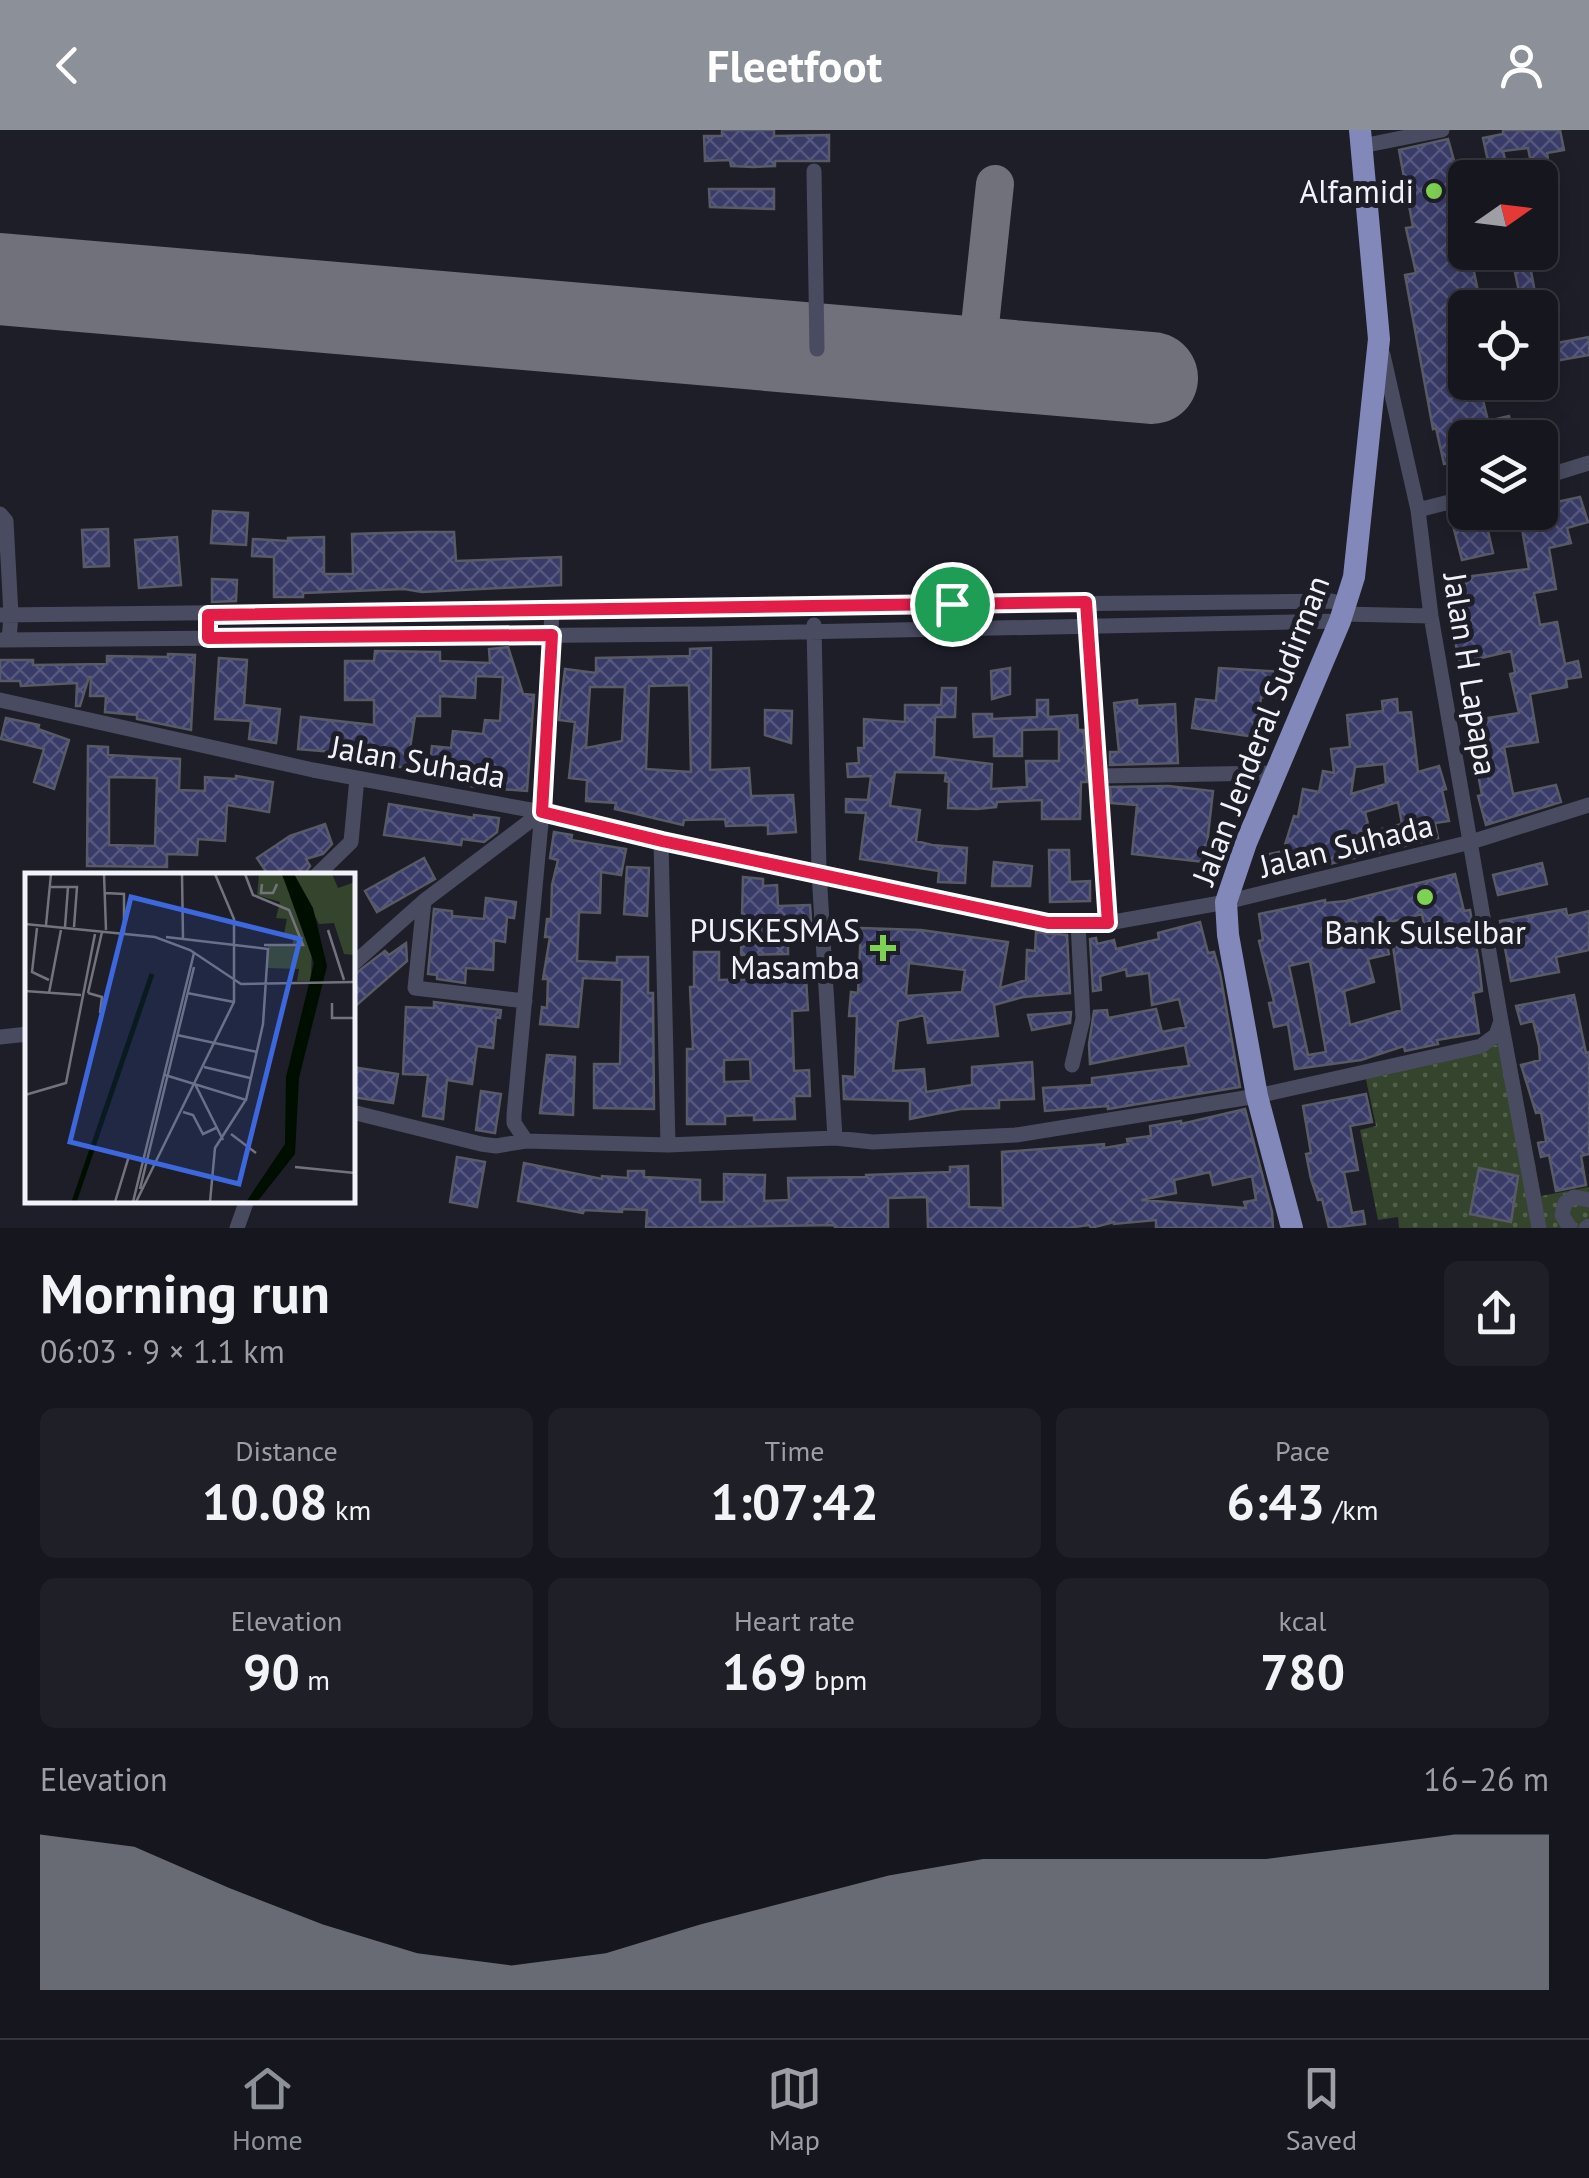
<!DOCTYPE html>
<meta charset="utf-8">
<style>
:root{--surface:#16161e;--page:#1f1f27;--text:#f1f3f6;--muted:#9e9fa4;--line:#35353c;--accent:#8c9099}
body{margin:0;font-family:"PT Sans",sans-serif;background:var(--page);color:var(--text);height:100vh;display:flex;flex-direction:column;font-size:38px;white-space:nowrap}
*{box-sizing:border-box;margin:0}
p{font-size:32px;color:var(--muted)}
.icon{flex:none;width:55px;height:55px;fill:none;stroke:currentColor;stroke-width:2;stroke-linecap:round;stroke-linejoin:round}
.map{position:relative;height:1098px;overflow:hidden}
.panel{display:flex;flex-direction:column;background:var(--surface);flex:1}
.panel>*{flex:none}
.needle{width:65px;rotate:76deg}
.controls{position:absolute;left:1448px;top:30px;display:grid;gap:20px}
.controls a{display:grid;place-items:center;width:110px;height:110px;border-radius:15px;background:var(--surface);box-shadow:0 5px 25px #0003,0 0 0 2px var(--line);font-size:50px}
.pin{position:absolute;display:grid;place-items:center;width:85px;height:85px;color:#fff;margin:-42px;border:5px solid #fff;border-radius:50%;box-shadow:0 2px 10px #0007}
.round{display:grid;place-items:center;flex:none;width:105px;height:105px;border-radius:15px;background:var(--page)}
.overview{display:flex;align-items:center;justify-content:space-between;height:170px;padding:0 40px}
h1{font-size:55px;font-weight:700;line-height:75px}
.figures{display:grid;grid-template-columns:repeat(3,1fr);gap:15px;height:170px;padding:10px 40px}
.figures div{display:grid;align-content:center;border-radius:15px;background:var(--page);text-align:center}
.figures b{font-size:50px;font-weight:700}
.figures small{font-size:28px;font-weight:400}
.figures p{font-size:28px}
.chart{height:280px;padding:20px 40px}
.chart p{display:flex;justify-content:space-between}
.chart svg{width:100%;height:180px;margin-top:10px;fill:var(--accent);opacity:.7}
header{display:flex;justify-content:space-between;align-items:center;height:130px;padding:0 40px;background:var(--accent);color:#fff;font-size:45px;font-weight:700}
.tabs{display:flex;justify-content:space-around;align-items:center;height:140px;border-top:2px solid var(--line);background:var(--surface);font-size:28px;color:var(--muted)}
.tabs a{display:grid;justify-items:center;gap:5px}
.tabs .on{color:var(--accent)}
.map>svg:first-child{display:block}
.park{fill:url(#park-dots)}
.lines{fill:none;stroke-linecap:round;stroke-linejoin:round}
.taxiway{stroke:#70717a;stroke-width:38}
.runway{stroke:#70717a;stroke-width:92}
.building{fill:url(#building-cross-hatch);stroke:#585a65;stroke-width:2.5;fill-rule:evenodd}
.minor{stroke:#494b60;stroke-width:15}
.highway{stroke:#8388ba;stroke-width:22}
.route-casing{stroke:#fff;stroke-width:20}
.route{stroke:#e11d48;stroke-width:12}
.poi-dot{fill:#7ed153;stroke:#1d1e28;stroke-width:4}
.labels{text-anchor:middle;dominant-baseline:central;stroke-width:10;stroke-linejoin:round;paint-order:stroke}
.poi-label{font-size:32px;fill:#f2f3fa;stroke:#1d1e28;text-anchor:end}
.street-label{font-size:32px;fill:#f2f3fa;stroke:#1d1e28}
.inset-river{fill:none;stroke:#000e00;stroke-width:5}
.inset-road{fill:none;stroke:#72737c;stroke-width:2.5}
.view{fill:#3d67dd;fill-opacity:0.15;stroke:#3d67dd;stroke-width:5}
.inset-edge{fill:none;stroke:#f2f3fa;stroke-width:5}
</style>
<header><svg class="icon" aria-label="back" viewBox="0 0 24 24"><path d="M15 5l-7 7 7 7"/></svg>Fleetfoot<svg class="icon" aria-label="person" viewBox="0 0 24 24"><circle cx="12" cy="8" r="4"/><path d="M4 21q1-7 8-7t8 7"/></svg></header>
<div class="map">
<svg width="1589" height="1098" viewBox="0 0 1589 1098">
<defs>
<pattern id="park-dots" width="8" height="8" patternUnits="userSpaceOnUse" patternTransform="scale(2.5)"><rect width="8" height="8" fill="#35452d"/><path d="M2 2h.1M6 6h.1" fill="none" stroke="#53604c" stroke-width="1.8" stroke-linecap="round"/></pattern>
<pattern id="building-cross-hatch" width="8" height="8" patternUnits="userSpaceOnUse" patternTransform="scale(2.5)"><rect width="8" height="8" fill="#393b68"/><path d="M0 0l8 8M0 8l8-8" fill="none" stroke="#56587e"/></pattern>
</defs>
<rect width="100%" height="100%" fill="#1d1e28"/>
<!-- park -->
<path class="park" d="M1512 911 1541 1066 1589 1057V1098H1399L1398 1087 1378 1090 1360 1000 1376 996 1365 945Z"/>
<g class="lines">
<!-- taxiway -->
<path class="taxiway" d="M976 233 995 54"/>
<!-- runway -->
<path class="runway" d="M0 149 1152 248"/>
</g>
<!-- building -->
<path class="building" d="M722 0H774V6L829 5V31H775V36L753 37 731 36 730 30 705 31 704 6H722Z
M1503 0H1560L1564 20 1547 23 1550 43 1534 47 1528 18 1503 21 1507 37 1490 41 1483 8 1503 4Z
M1448 9 1465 70V122H1470L1480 171 1476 172 1477 178H1465V252L1470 268 1482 266 1488 291 1509 286 1515 308H1465V357L1455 359 1448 333 1444 334 1436 298 1433 299 1405 145 1416 143 1406 98 1413 97 1399 20Z
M709 59H774V79L710 77Z
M1528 125 1537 173 1522 176 1512 128Z
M1589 207V225L1549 232 1546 215Z
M1580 367 1588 392 1567 398 1571 413 1549 418 1556 459 1534 463 1540 495 1557 492 1565 534 1578 531 1581 547 1566 549 1567 557 1530 564 1538 612 1504 617 1513 664 1556 655 1561 672 1486 695 1478 666 1482 665 1477 639 1489 636 1481 589 1519 583 1510 544 1515 543 1511 521 1460 533 1455 511 1465 508 1460 487 1469 485 1464 447 1529 439 1521 393 1488 401 1493 423 1462 430 1451 388 1475 382H1545L1543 375Z
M213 381 248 383 246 415 211 413Z
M108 399 109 436 84 437 82 400Z
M418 402H454L456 431 561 427V455L422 462 404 459 303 463V467H274V427L252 426 253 409 288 411V408L324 407V444H353L352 404Z
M177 407 181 455 139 458 135 410Z
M212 449 237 450 236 471 212 472Z
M508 517 523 564 534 565 527 661 475 657 447 651 448 644 429 642 432 616 451 618 453 601 483 604 485 590 500 591 503 547 476 546 475 568 440 566V586H415L407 638 345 628 346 623 298 619 301 587 374 595V570H345V531H374L375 521 440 522V531L490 533 489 519Z
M711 518 710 640 749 638 751 666 793 665 796 702 768 704V695L726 696 725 689 684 690 683 695 615 679 616 673 586 671 587 650 569 648 575 592 559 590 565 539 596 543V528L690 526V519ZM689 555 691 642 646 639 649 556ZM590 557H625L622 611 586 618Z
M168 524 195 525 191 600 137 589V585L105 582 106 566H90L91 547H89L80 576H76L77 553 21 556 20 551H0V530H33V535L107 534V526L168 527Z
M219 528 247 530 244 575 280 579 276 613 249 609 251 591 215 589Z
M1010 538V564L992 569 991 541Z
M1219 538 1285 542 1283 568 1261 567 1256 607 1192 598 1196 569 1216 571Z
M942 558H956L955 587H935L934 627 992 634 991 659 1027 657 1026 631H1059V599L1022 600V626H994V606L974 607 973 584H992V589L1037 587V570H1048V587L1077 585 1078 600H1084L1087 652H1081L1080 689H1042V670L997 672 996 677 977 679 948 678 949 652 945 651 946 643 895 642 890 676 920 680 916 711 932 715 967 718 965 753 938 752 939 741 860 729 866 683 846 682V669L868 670 871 646 848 647 847 634 859 633 858 618H864V589L905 592V575H941Z
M1397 569 1398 583 1411 582 1418 642 1439 636 1446 659 1442 660 1449 691 1435 693 1438 708 1275 747 1270 724 1283 721 1294 686 1298 687 1303 659 1319 662 1323 641 1334 643 1331 619 1350 617 1347 585 1383 581 1382 571ZM1384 634 1386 654 1351 664 1355 637ZM1398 672 1402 694 1370 702 1365 682Z
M1137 570V576L1175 574 1178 633 1110 635V622H1119L1114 573Z
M765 580 792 581 791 613 765 605Z
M6 588 39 595 38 599 69 610 54 659 34 652 44 619 1 609Z
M88 616 108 617V625L180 629 179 660 205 661V647L236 649V646L273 652 269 682 227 675 225 711 198 709 197 725 167 724V737L87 736ZM109 647 157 648 155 716 109 715Z
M1168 656 1213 661 1205 732 1132 724 1137 675 1111 673 1110 657Z
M389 674 474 688V685L499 688 497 702 484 712 462 709 461 715 384 705Z
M325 694 332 714 323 724 306 729 310 736 306 742 301 746H269L257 728 290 706Z
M554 702 572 705 571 710 626 719 621 745 601 742 600 783 579 782 577 831 617 833V827H648V863H653L654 979 594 978V934H620L622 850 583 848 578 897 540 894 542 877 547 878 548 849H543L550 807H545L547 789H551L552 755 558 730 550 728Z
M1049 720H1069L1070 752 1090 751V771L1050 772Z
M424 728 435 749 377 782 365 761Z
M994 732 1032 736 1030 756H992Z
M1542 733 1547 754 1498 765 1493 745Z
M627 737 649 738 647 786 624 784Z
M1455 744 1464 781 1470 780 1479 833 1482 861 1473 863 1479 903 1437 910 1438 914 1405 921 1404 916 1361 930 1295 939 1288 894 1274 897 1269 873 1274 872 1259 811 1263 810 1259 784 1325 770V773L1346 771ZM1422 784 1427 810 1393 816 1402 880 1350 895 1344 861 1374 852 1368 829 1389 824 1382 794ZM1356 791 1361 812 1337 818 1332 797ZM1310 831 1326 922 1308 925 1289 836Z
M743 747 763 749V756L777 755 778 776 810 775 811 791H788V824L741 825Z
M486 768 516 772 514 788 507 787 505 812 494 810 493 840 466 838 465 853 437 849V845L428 844 434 779 452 781V786L484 789Z
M1566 779 1567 786 1589 781V820L1556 827 1559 842 1511 851 1500 791Z
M1200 792 1208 823 1214 822 1220 843 1240 957 1108 979V976L1045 981 1043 958 1092 955V948L1189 936 1185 915 1090 934 1089 914 1094 881 1107 880 1108 888 1156 879 1162 902 1186 897 1179 869 1152 875 1149 843 1127 846 1126 839 1100 846 1101 860 1093 861 1090 809 1096 808 1097 814 1114 810 1116 819 1159 809 1158 803Z
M861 798 921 800 1008 812 1000 858 1026 850 1027 820 1035 821 1036 802 1067 805 1070 863 1023 867 994 875 998 906 928 913 924 885 898 891 893 941 924 939 926 962 972 955V937L1032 932 1034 969 999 970V978L961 979 910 989V971L844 969 843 946 855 947 857 886H849L851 862 858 863ZM909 833 965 840 962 862 906 866Z
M406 813 407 831 352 879V846L385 821 389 825Z
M694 822H719V850L806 848 808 880 792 881 794 941 809 940 810 966H794L795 989 754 990V985L725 986V994H687V919H693L690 857H694ZM750 929 751 951 724 952V930Z
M1574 865 1586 923 1589 922V1024L1581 1026 1586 1055 1556 1061 1549 1025 1541 1027 1538 1013 1546 1011 1541 982 1536 983 1521 935 1540 930 1539 916 1533 891 1521 894 1516 876Z
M434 872 501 880 500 888 496 887 493 918 477 916 472 954 447 950 443 989 423 986 428 945 403 944 406 877 434 878Z
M1071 882 1070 893 1032 900 1028 885Z
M547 925 575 927 573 985 540 983Z
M352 937 398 944 393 973 352 967Z
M481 961 501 964 495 1003 476 1000Z
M1366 964 1372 992 1350 996 1358 1040 1344 1042 1352 1083 1363 1081 1365 1094 1329 1098 1322 1069 1318 1070 1311 1049 1306 1024 1311 1023 1303 976Z
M1245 979 1272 1082 1273 1098H1156V1090L1114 1094V1092L1091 1098 1089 1095 1068 1098H928L927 1067 888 1068V1098H835V1095L659 1098 646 1097 647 1080 622 1079V1082L584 1080 583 1083 518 1071 524 1033 602 1049V1046L628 1048V1041H644V1047L700 1050V1072H724V1044L765 1045 764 1071 789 1070 788 1048 866 1047V1045L950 1042V1037L968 1036 969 1077 1003 1078 1002 1022 1104 1014V1018L1128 1014 1127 1009 1151 1006 1150 996 1181 991V994ZM1210 1042 1213 1055 1252 1046 1256 1070 1244 1072 1246 1078 1141 1070 1176 1063 1174 1050Z
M457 1027 485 1032 477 1077 450 1072Z
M1479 1038 1518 1046 1511 1092 1470 1084Z"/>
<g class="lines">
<!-- minor -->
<path class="minor" d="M1362 16 1442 0
M814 41 817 219
M1540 348 1589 333
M1418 380 1465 368
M0 384 6 391 11 485 9 510
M552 480 542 682 514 985V993L526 1011 668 1015 835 1008 873 1012 1016 1005 1257 966 1481 916 1496 905 1501 891 1431 486 1418 380 1383 225
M1343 484 1431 486
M0 485 1332 471 1345 476
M1088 486 1108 793
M814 495 819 742 835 1008
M0 510 706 504 1340 491
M0 570 313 640 542 682 661 711 786 735 1048 793H1108L1226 772 1471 712 1589 675
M1099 646 1276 643
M661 711 668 1015
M316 746 351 712 357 648
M424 771 415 858 525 871
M352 835 424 771 542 682
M1501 891 1539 1098
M0 907 28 904
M1072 935 1083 889 1078 793
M352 982 481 1014 496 1016 526 1011
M237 1098 247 1070
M1570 1098 1562 1085 1565 1073 1574 1067 1589 1070
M1586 1098 1589 1096"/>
<!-- highway -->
<path class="highway" d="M1292 1098 1257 966 1228 805 1226 772 1246 713 1340 491 1354 447 1379 209 1360 0"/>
</g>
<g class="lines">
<!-- route casing -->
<g class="route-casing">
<path id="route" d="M1086 472 1108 793H1048L662 711 542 682 552 505 208 508V485Z"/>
</g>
<!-- route -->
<use href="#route" class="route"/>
</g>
<!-- markers -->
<g class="poi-dot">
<circle cx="1434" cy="61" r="10"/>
<circle cx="1425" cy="767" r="10"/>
<path d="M878 803h10v10h10v10h-10v10h-10v-10h-10v-10h10z"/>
</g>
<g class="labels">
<!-- poi labels -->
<g class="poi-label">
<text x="1414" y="61">Alfamidi</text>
<text x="860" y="800">PUSKESMAS<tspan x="860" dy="37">Masamba</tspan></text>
<text x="1425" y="802" text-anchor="middle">Bank Sulselbar</text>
</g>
<!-- street labels -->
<g class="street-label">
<text transform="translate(1471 544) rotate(81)">Jalan H Lapapa</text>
<text transform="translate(1260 600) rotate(-69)">Jalan Jenderal Sudirman</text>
<text transform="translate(418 631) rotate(10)">Jalan Suhada</text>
<text transform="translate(1346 715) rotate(-14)">Jalan Suhada</text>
</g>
</g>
<!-- overview -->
<g transform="translate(25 743)">
<rect width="330" height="330" fill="#1d1e28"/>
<path d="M269 1H307L313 15 330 9V82L319 81 309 50 294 51Z" fill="#35452d"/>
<path d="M234 1 257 2 287 71 286 108H272L274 96 243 95V71L268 72V65L259 61 262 46 251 45 255 29 232 22Z" fill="#35452d"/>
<path d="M257 1H269L288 35 302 93 274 205 270 281 232 329H221L260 271 261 204 289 90Z" fill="#000e00"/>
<path class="inset-river" d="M49 329 127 101"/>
<path class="inset-road" d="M79 1 81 57M157 1 158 65M220 1 228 22 264 37 278 72H239M237 11 236 20H248L252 11M26 14H52L49 54M80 20 99 21V60M0 51 130 64 165 77 216 111 330 109M21 52 26 1M40 54 43 14M12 55 7 99 24 107M303 57 319 107M0 118 56 122M24 120 36 57M63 120 77 59M63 120 77 124 75 140M162 120 209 129M307 130V145H330M152 162 232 179M179 194 225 205M140 202 221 227 238 151 243 76 141 64M170 211 198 267M0 222 41 210 70 61M158 239 168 242 178 261 191 255M206 261 231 280M270 294 330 300M115 316 169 94M90 329 104 283 123 287M108 329 169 80M111 329 209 129V46L190 1M185 329 190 275 220 228"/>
<path class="view" d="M106 24 275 66 214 311 45 269Z"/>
<rect width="330" height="330" class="inset-edge"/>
</g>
</svg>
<div class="controls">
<a><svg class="needle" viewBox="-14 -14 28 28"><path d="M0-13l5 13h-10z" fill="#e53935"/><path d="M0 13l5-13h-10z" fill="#9e9fa4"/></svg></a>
<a><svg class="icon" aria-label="locate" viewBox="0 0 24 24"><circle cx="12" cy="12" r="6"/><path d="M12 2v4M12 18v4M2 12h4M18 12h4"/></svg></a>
<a><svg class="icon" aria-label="layers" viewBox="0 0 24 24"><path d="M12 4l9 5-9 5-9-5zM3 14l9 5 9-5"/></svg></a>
</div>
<div class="pin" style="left:952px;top:474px;background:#1e9e55"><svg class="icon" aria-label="arrive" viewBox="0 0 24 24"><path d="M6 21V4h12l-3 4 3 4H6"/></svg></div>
</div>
<section class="panel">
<div class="overview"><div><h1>Morning run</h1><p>06:03 · 9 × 1.1 km</p></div><a class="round"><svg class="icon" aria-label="share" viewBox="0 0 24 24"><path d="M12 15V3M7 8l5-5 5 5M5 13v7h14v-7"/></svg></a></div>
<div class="figures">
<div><p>Distance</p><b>10.08<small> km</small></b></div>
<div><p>Time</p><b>1:07:42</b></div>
<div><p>Pace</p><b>6:43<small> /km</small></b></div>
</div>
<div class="figures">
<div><p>Elevation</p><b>90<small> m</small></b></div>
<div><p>Heart rate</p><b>169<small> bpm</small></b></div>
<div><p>kcal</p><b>780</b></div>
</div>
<div class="chart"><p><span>Elevation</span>16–26 m</p>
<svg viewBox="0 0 160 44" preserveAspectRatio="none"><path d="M0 44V6L10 9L20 19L30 28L40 35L50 38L60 35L70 28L80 22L90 16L100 12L110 12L120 12L130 12L140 9L150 6L160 6V44z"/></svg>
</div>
</section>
<nav class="tabs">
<a class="on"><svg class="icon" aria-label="home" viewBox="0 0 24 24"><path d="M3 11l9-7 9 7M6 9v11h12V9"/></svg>Home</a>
<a><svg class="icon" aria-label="map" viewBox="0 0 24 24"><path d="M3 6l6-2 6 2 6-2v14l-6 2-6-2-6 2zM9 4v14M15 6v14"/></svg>Map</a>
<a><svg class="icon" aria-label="saved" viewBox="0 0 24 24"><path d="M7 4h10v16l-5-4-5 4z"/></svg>Saved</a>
</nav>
